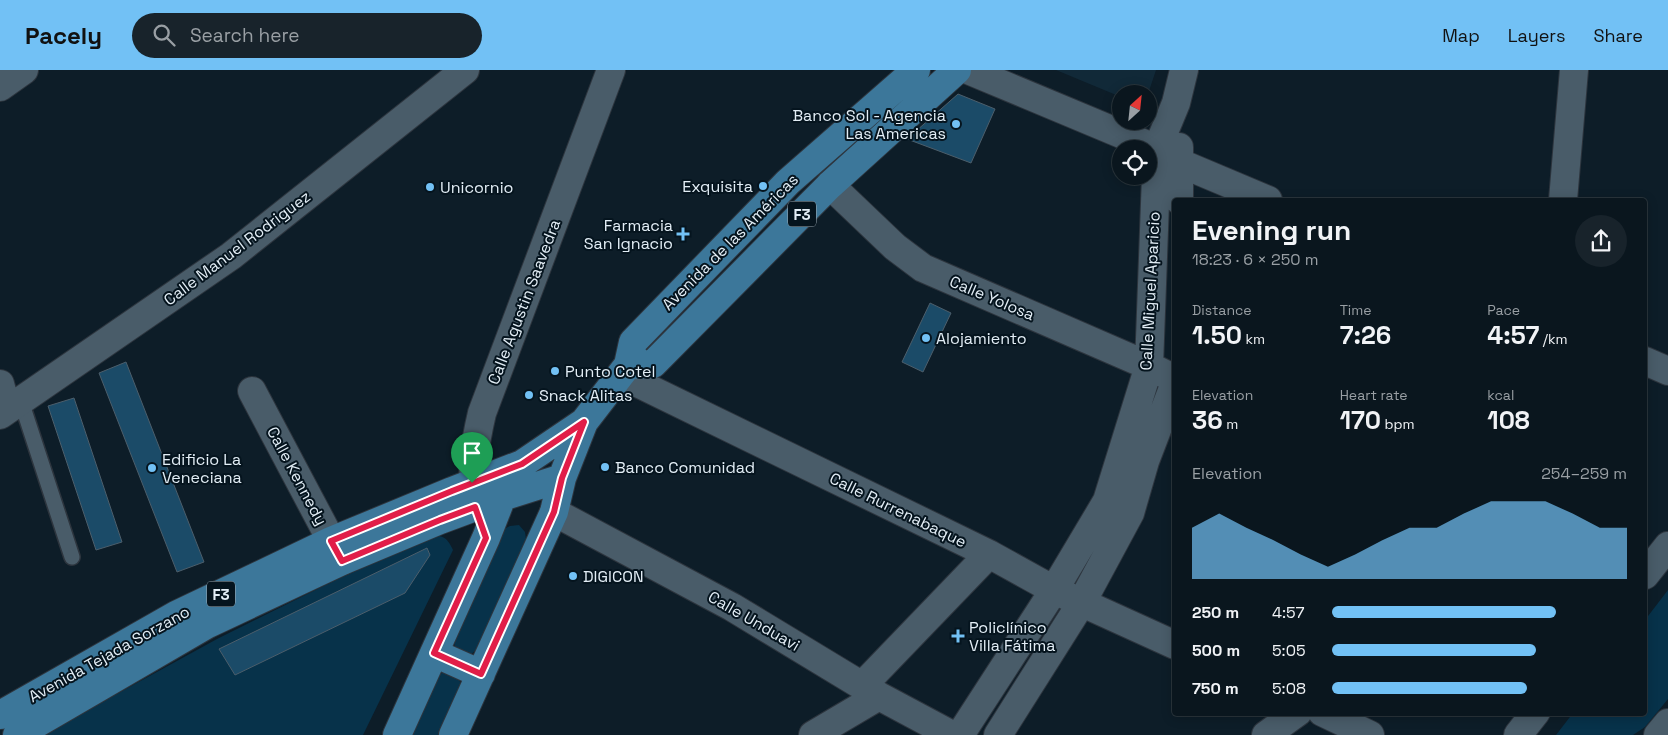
<!DOCTYPE html>
<meta charset="utf-8">
<style>
:root{--surface:#0a161e;--page:#18232b;--text:#f1f3f6;--muted:#999fa4;--line:#2a353c;--accent:#72c1f5}
body{margin:0;font-family:"Space Grotesk",sans-serif;background:var(--page);color:var(--text);height:100vh;display:flex;flex-direction:column;font-size:19px;white-space:nowrap}
*{box-sizing:border-box;margin:0}
p{font-size:16px;color:var(--muted)}
.icon{flex:none;width:28px;height:28px;fill:none;stroke:currentColor;stroke-width:2;stroke-linecap:round;stroke-linejoin:round}
.map{position:relative;flex:1;overflow:hidden}
.sheet{position:absolute;left:1172px;top:128px;width:475px;height:518px;display:flex;flex-direction:column;background:var(--surface);border-radius:5px;box-shadow:0 2px 12px #0003,0 0 0 1px var(--line)}
.sheet>*{flex:none}
.needle{width:32px;rotate:27deg}
.buttons{position:absolute;left:1112px;top:15px;display:grid;gap:10px}
.buttons a{display:grid;place-items:center;width:45px;height:45px;border-radius:50%;background:var(--surface);box-shadow:0 2px 12px #0003,0 0 0 1px var(--line);font-size:25px}
.pin{position:absolute;display:grid;place-items:center;width:42px;height:42px;color:#fff;margin:-51px -21px;border-radius:50% 50% 50% 0;rotate:-45deg;box-shadow:0 0 5px #0007}
.pin .icon{rotate:45deg}
.round{display:grid;place-items:center;flex:none;width:52px;height:52px;border-radius:26px;background:var(--page)}
.head{display:flex;align-items:center;justify-content:space-between;height:85px;padding:0 20px}
h1{font-size:28px;font-weight:600;line-height:38px}
.stats{display:grid;grid-template-columns:repeat(3,1fr);gap:8px;height:85px;padding:5px 20px}
.stats div{display:grid;align-content:center}
.stats b{font-size:25px;font-weight:600}
.stats small{font-size:14px;font-weight:400}
.stats p{font-size:14px}
.chart{height:140px;padding:10px 20px}
.chart p{display:flex;justify-content:space-between}
.chart svg{width:100%;height:90px;margin-top:5px;fill:var(--accent);opacity:.7}
ul{padding:0 20px;list-style:none;font-size:16px}
li{display:grid;grid-template-columns:80px 60px 1fr;align-items:center;height:38px}
li i{height:12px;border-radius:6px;background:var(--accent)}
header{display:flex;align-items:center;gap:30px;box-sizing:border-box;height:70px;padding:0 25px;background:var(--accent);color:#111}
header strong{font-size:24px}
nav{display:flex;gap:28px;margin-inline-start:auto;font-size:18px}
.search{width:350px;height:45px;background:var(--page);display:flex;align-items:center;gap:12px;box-sizing:border-box;padding:0 18px;border-radius:28px;color:var(--muted);font-size:19px}
.map>svg:first-child{display:block}
.built{fill:#112938}
.green{fill:#07324a}
.building{fill:#1b4b68;stroke:#4c5e6b}
.lines{fill:none;stroke-linecap:round;stroke-linejoin:round}
.lane-casing{stroke:#2d353e;stroke-width:18}
.street-casing{stroke:#2d353e;stroke-width:30}
.secondary-casing{stroke:#2d353e;stroke-width:30}
.primary-casing{stroke:#2d353e;stroke-width:30}
.lane{stroke:#495c69;stroke-width:15}
.street{stroke:#495c69;stroke-width:28}
.secondary{stroke:#495c69;stroke-width:28}
.primary{stroke:#3c779a;stroke-width:28}
.route-casing{stroke:#fff;stroke-width:10}
.route{stroke:#e11d48;stroke-width:6}
.poi-dot{fill:#72c1f5;stroke:#05141e;stroke-width:2}
.labels{text-anchor:middle;dominant-baseline:central;stroke-width:4;stroke-linejoin:round;paint-order:stroke}
.shield{fill:#05141e;stroke:#a0adb5;stroke-width:1}
.shield-label{font-size:15px;font-weight:bold;fill:#e3eef6}
.poi-label{font-size:16px;fill:#e3eef6;stroke:#05141e;text-anchor:start}
.street-label{font-size:16px;fill:#e3eef6;stroke:#05141e}
</style>
<header>
<strong>Pacely</strong>
<div class="search"><svg class="icon" aria-label="search" viewBox="0 0 24 24"><circle cx="10" cy="10" r="6"/><path d="M15 15l6 6"/></svg>Search here</div>
<nav><a>Map</a><a>Layers</a><a>Share</a></nav>
</header>
<div class="map">
<svg width="1668" height="665" viewBox="0 0 1668 665">
<rect width="100%" height="100%" fill="#0d1d28"/>
<!-- built -->
<path class="built" d="M1056 0H1156L1148 24H1121V27Z"/>
<!-- green -->
<path class="green" d="M519 455 525 462 526 469 476 580 470 585 455 578 454 570 504 459 510 456Z
M428 464C442 466 447 466 453 480L363 665H42L217 569Z
M1668 520V629L1645 657 1633 665H1556L1573 643 1645 642V550Z
M446 601 459 608 461 616 438 665H411L438 605Z"/>
<!-- building -->
<path class="building" d="M958 24 995 39 971 93 907 69Z
M930 233 951 243 923 302 902 292Z
M126 292 204 492 177 502 99 303Z
M74 328 122 472 96 480 48 336Z
M427 478 430 485 405 523 235 605 219 579Z"/>
<g class="lines">
<!-- lane casing -->
<g class="lane-casing">
<path id="lane" d="M21 331 72 487"/>
</g>
<!-- street casing -->
<g class="street-casing">
<path id="street" d="M968 0 1157 79 1180 93 1268 130
M0 17 24 0
M1179 77V130
M830 115 895 177 923 198 1149 296 1175 309
M1563 130 1574 0
M1645 291 1668 301
M621 305 989 484 1054 520 1175 575
M0 314 7 340
M252 321 342 491
M0 345 231 186 465 0
M475 436C471 402 474 377 482 343L611 0
M554 442 732 537 879 626 952 665
M862 616 989 484
M1322 642 1370 665
M813 665 879 626
M960 665 1054 520 1107 431 1149 296 1157 79 1176 33 1184 0
M998 665 1082 532 1130 443 1145 391 1175 313
M1266 665 1298 642
M1658 665 1668 653"/>
</g>
<!-- secondary casing -->
<g class="secondary-casing">
<path id="secondary" d="M1645 505 1668 476
M1518 665 1536 642"/>
</g>
<!-- primary casing -->
<g class="primary-casing">
<path id="primary" d="M628 295 653 294 830 115 957 0
M434 583 481 604
M0 645 176 545 331 471 452 421 522 394
M17 665 208 554 342 491 440 450 502 427 562 408
M397 665 486 468 502 427 522 394 584 352
M453 665 554 442 562 408 584 352 628 295 633 272 788 112 916 0"/>
</g>
<!-- lane -->
<use href="#lane" class="lane"/>
<!-- street -->
<use href="#street" class="street"/>
<!-- secondary -->
<use href="#secondary" class="secondary"/>
<!-- primary -->
<use href="#primary" class="primary"/>
</g>
<g class="lines">
<!-- route casing -->
<g class="route-casing">
<path id="route" d="M584 352 562 408 554 442 481 604 434 583 486 468 475 437 440 450 342 491 331 471 452 421 522 394Z"/>
</g>
<!-- route -->
<use href="#route" class="route"/>
</g>
<!-- markers -->
<g class="poi-dot">
<circle cx="956" cy="54" r="5"/>
<circle cx="763" cy="116" r="5"/>
<circle cx="430" cy="117" r="5"/>
<path d="M680.5 156.5h5v5h5v5h-5v5h-5v-5h-5v-5h5z"/>
<circle cx="926" cy="268" r="5"/>
<circle cx="555" cy="301" r="5"/>
<circle cx="529" cy="325" r="5"/>
<circle cx="605" cy="397" r="5"/>
<circle cx="152" cy="398" r="5"/>
<circle cx="573" cy="506" r="5"/>
<path d="M955.5 558.5h5v5h5v5h-5v5h-5v-5h-5v-5h5z"/>
</g>
<g class="labels">
<!-- shield labels -->
<g class="shield">
<rect x="788" y="131.5" width="28" height="25" rx="4"/>
<rect x="207" y="511.5" width="28" height="25" rx="4"/>
</g>
<g class="shield-label">
<text x="802" y="144">F3</text>
<text x="221" y="524">F3</text>
</g>
<!-- poi labels -->
<g class="poi-label">
<text x="946" y="45" text-anchor="end">Banco Sol - Agencia<tspan x="946" dy="18">Las Americas</tspan></text>
<text x="753" y="116" text-anchor="end">Exquisita</text>
<text x="440" y="117">Unicornio</text>
<text x="673" y="155" text-anchor="end">Farmacia<tspan x="673" dy="18">San Ignacio</tspan></text>
<text x="936" y="268">Alojamiento</text>
<text x="565" y="301">Punto Cotel</text>
<text x="539" y="325">Snack Alitas</text>
<text x="162" y="389">Edificio La<tspan x="162" dy="18">Veneciana</tspan></text>
<text x="615" y="397">Banco Comunidad</text>
<text x="583" y="506">DIGICON</text>
<text x="969" y="557">Policlínico<tspan x="969" dy="18">Villa Fátima</tspan></text>
</g>
<!-- street labels -->
<g class="street-label">
<text transform="translate(730 172) rotate(-45)">Avenida de las Américas</text>
<text transform="translate(237 178) rotate(-37)">Calle Manuel Rodriguez</text>
<text transform="translate(1150 221) rotate(-87)">Calle Miguel Aparicio</text>
<text transform="translate(992 228) rotate(23)">Calle Yolosa</text>
<text transform="translate(524 232) rotate(-69)">Calle Agustin Saavedra</text>
<text transform="translate(297 406) rotate(62)">Calle Kennedy</text>
<text transform="translate(898 440) rotate(26)">Calle Rurrenabaque</text>
<text transform="translate(754 551) rotate(30)">Calle Unduavi</text>
<text transform="translate(109 584) rotate(-29)">Avenida Tejada Sorzano</text>
</g>
</g>
</svg>
<div class="buttons">
<a><svg class="needle" viewBox="-14 -14 28 28"><path d="M0-13l5 13h-10z" fill="#e53935"/><path d="M0 13l5-13h-10z" fill="#999fa4"/></svg></a>
<a><svg class="icon" aria-label="locate" viewBox="0 0 24 24"><circle cx="12" cy="12" r="6"/><path d="M12 2v4M12 18v4M2 12h4M18 12h4"/></svg></a>
</div>
<div class="pin" style="left:472px;top:413px;background:#1e9e55"><svg class="icon" aria-label="arrive" viewBox="0 0 24 24"><path d="M6 21V4h12l-3 4 3 4H6"/></svg></div>
<section class="sheet">
<div class="head"><div><h1>Evening run</h1><p>18:23 · 6 × 250 m</p></div><a class="round"><svg class="icon" aria-label="share" viewBox="0 0 24 24"><path d="M12 15V3M7 8l5-5 5 5M5 13v7h14v-7"/></svg></a></div>
<div class="stats">
<div><p>Distance</p><b>1.50<small> km</small></b></div>
<div><p>Time</p><b>7:26</b></div>
<div><p>Pace</p><b>4:57<small> /km</small></b></div>
</div>
<div class="stats">
<div><p>Elevation</p><b>36<small> m</small></b></div>
<div><p>Heart rate</p><b>170<small> bpm</small></b></div>
<div><p>kcal</p><b>108</b></div>
</div>
<div class="chart"><p><span>Elevation</span>254–259 m</p>
<svg viewBox="0 0 160 44" preserveAspectRatio="none"><path d="M0 44V19L10 12L20 19L30 25L40 32L50 38L60 32L70 25L80 19L90 19L100 12L110 6L120 6L130 6L140 12L150 19L160 19V44z"/></svg>
</div>
<ul>
<li><b>250 m</b>4:57<i style="width:76%"></i></li>
<li><b>500 m</b>5:05<i style="width:69%"></i></li>
<li><b>750 m</b>5:08<i style="width:66%"></i></li>
</ul>
</section>
</div>
